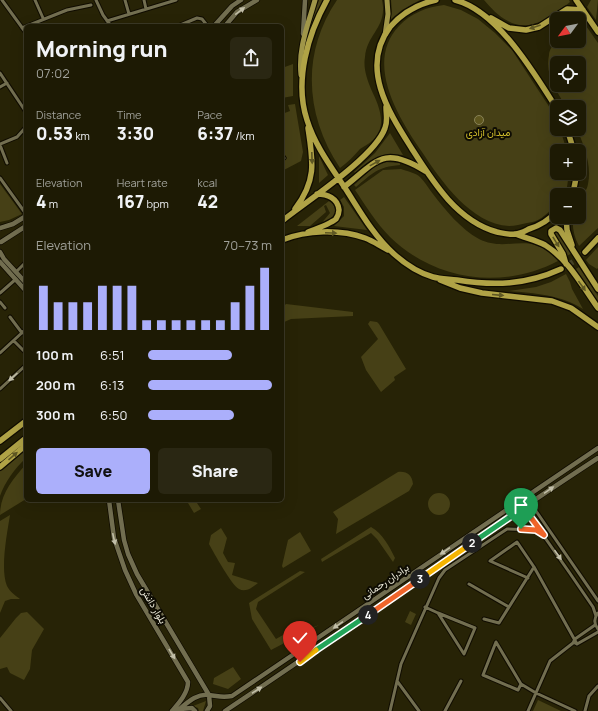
<!DOCTYPE html>
<meta charset="utf-8">
<style>
:root{--surface:#1d1a04;--page:#2a2713;--text:#f1f3f6;--muted:#a0a19a;--line:#3b3826;--accent:#abaffb}
body{margin:0;font-family:Manrope,Vazirmatn,sans-serif;background:var(--page);color:var(--text);height:100vh;display:flex;flex-direction:column;font-size:15px;white-space:nowrap}
*{box-sizing:border-box;margin:0}
p{font-size:13px;color:var(--muted)}
.icon{flex:none;width:22px;height:22px;fill:none;stroke:currentColor;stroke-width:2;stroke-linecap:round;stroke-linejoin:round}
.map{position:relative;flex:1;overflow:hidden}
.sheet{position:absolute;left:24px;top:24px;width:260px;height:478px;display:flex;flex-direction:column;background:var(--surface);border-radius:6px;box-shadow:0 4px 16px #0002,0 0 0 1px var(--line)}
.sheet>*{flex:none}
.needle{width:26px;rotate:238deg}
.buttons{position:absolute;left:550px;top:12px;display:grid;gap:8px}
.buttons a{display:grid;place-items:center;width:36px;height:36px;border-radius:6px;background:var(--surface);box-shadow:0 4px 16px #0002,0 0 0 1px var(--line);font-size:20px}
.pin{position:absolute;display:grid;place-items:center;width:34px;height:34px;color:#fff;margin:-41px -17px;border-radius:50% 50% 50% 0;rotate:-45deg;box-shadow:0 0 4px #0007}
.pin .icon{rotate:45deg}
.km{position:absolute;width:20px;height:20px;margin:-10px;border-radius:50%;background:#222;color:#fff;font-size:11px;line-height:20px;text-align:center}
.round{display:grid;place-items:center;flex:none;width:42px;height:42px;border-radius:6px;background:var(--page)}
.headline{display:flex;align-items:center;justify-content:space-between;height:68px;padding:0 12px}
h1{font-size:22px;font-weight:800;line-height:30px}
.metrics{display:grid;grid-template-columns:repeat(3,1fr);gap:6px;height:68px;padding:4px 12px}
.metrics div{display:grid;align-content:center}
.metrics b{font-size:17px;font-weight:800}
.metrics small{font-size:11px;font-weight:400}
.metrics p{font-size:11px}
.chart{height:112px;padding:8px 12px}
.chart p{display:flex;justify-content:space-between}
.chart svg{width:100%;height:72px;margin-top:4px;stroke:var(--accent);stroke-width:6}
.action{display:flex;gap:8px;margin-top:auto;padding:8px 12px}
.action a{flex:1;height:46px;border-radius:6px;background:var(--accent);color:#111;font-size:16px;font-weight:800;line-height:46px;text-align:center}
.action a+a{background:var(--page);color:var(--text)}
ul{padding:0 12px;list-style:none;font-size:13px}
li{display:grid;grid-template-columns:64px 48px 1fr;align-items:center;height:30px}
li i{height:10px;border-radius:5px;background:var(--accent)}
.map>svg:first-child{display:block}
.green{fill:#464016;fill-rule:evenodd}
.water{fill:#5e561e;stroke:#888256}
.lines{fill:none;stroke-linecap:round;stroke-linejoin:round}
.trunk-tunnel{stroke:#444126;stroke-width:5.5;stroke-dasharray:5.5 3;stroke-linecap:butt}
.minor-casing{stroke:#100c00;stroke-width:5}
.secondary-casing{stroke:#100c00;stroke-width:6}
.primary-casing{stroke:#100c00;stroke-width:7}
.trunk-casing{stroke:#100c00;stroke-width:8}
.minor{stroke:#726e50;stroke-width:3}
.secondary{stroke:#726e50;stroke-width:4.5}
.primary{stroke:#a09649;stroke-width:5}
.trunk{stroke:#b0a346;stroke-width:5.5}
.oneway{fill:#c1bea8}
.oneway2{fill:#5f5824}
.split-1-casing{stroke:#fff;stroke-width:8}
.split-2-casing{stroke:#fff;stroke-width:8}
.split-3-casing{stroke:#fff;stroke-width:8}
.split-4-casing{stroke:#fff;stroke-width:8}
.split-5-casing{stroke:#fff;stroke-width:8}
.split-6-casing{stroke:#fff;stroke-width:8}
.split-1{stroke:#f0652b;stroke-width:5}
.split-2{stroke:#22a559;stroke-width:5}
.split-3{stroke:#f5b400;stroke-width:5}
.split-4{stroke:#f0652b;stroke-width:5}
.split-5{stroke:#22a559;stroke-width:5}
.split-6{stroke:#f5b400;stroke-width:5}
.labels{text-anchor:middle;dominant-baseline:central;stroke-width:4;stroke-linejoin:round;paint-order:stroke}
.park-label{font-size:10px;fill:#d4c02c;stroke:#0e0c03}
.street-label{font-size:10px;fill:#ebe9d8;stroke:#0e0c03}
</style>
<div class="map">
<svg width="598" height="711" viewBox="0 0 598 711">
<rect width="100%" height="100%" fill="#272306"/>
<!-- green -->
<path class="green" d="M319 0H323L306 39V36Z
M337 0H382C388 27 367 33 365 57 363 68 367 79 371 89 379 106 388 125 373 140 369 144 364 146 360 149 354 156 348 162 340 168 305 116 301 53 337 0Z
M391 0H420L402 10 390 20 392 12Z
M484 0H569L570 2C554 15 530 34 508 21 498 16 491 8 484 0Z
M591 0H598L596 20 587 7Z
M444 5 461 10 478 19 495 33 512 50 550 108 557 122V129H560L567 151H557V173H569L567 187 562 195H557C557 206 548 214 538 220 534 222 531 222 527 223 521 224 515 226 509 226 471 224 441 181 422 152 399 119 364 63 399 26 411 13 427 7 444 5Z
M584 23 598 43V228L579 246C574 237 572 227 573 217H579C579 212 578 206 580 201 582 195 587 191 588 184 592 165 584 146 577 129H579V107H566C556 89 545 76 549 55 549 50 553 44 557 42 562 39 573 41 579 41V26ZM557 63H579V85H557Z
M293 64V96L282 98V68Z
M295 104 303 152 301 161 282 171V161L287 158 282 150V114L290 111 288 105Z
M390 133 403 155C378 154 373 158 355 173L354 172 375 153Z
M319 156 328 175 319 183Z
M386 162 400 163V165C377 167 373 173 356 187L354 185 374 167Z
M401 169C406 171 416 173 420 177 425 182 429 189 433 194 446 211 461 229 479 239 509 254 530 228 558 261 503 290 435 281 390 237 376 223 366 206 355 190L383 170Z
M0 184 22 214 9 220 0 222Z
M344 197 367 230 334 226 344 216V207L340 200Z
M329 201 333 204 336 210C334 218 327 221 320 225L330 213 326 205 324 206 326 212 310 226H297Z
M557 230 572 253 567 256 553 233 554 231Z
M598 247V268L597 269 589 264 586 260Z
M579 267 598 296V301L576 269Z
M566 274 570 282 572 289 583 309C561 295 535 293 509 291L536 287 551 282Z
M286 304 353 312V316L291 319 282 323V308Z
M370 321 377 322 379 324 406 369 394 377 395 380 381 392 366 370 361 357 378 339 368 324Z
M26 447V458C15 468 5 482 0 496V470Z
M26 464V499L0 515C0 494 13 479 26 464Z
M398 472C407 471 412 475 413 484L409 491 336 534 338 519 333 512Z
M428 504a11 11 0 1 1 22 0a11 11 0 1 1-22 0Z
M192 500H195L201 509 194 513 188 503Z
M10 515C7 534 0 569 7 586 10 592 15 595 20 599H11L5 601 0 613V521Z
M371 527C383 534 389 546 395 558L393 562 377 539 371 533 322 562 321 559Z
M221 528 227 538 223 553 228 562 235 563 232 575 258 583C253 587 246 593 239 589 232 586 214 553 209 544L211 535Z
M300 532 311 551 283 568 282 566 288 540Z
M300 571 305 572 258 602 256 609 276 639 283 635 287 637 319 625 271 650 252 619 249 603Z
M410 611 416 614 411 625 405 622Z
M27 612 44 629 32 650 30 669 24 680 10 673 7 667 0 669V638L16 618 21 613Z
M233 667 241 679 228 689 213 684 214 678Z
M538 700 561 711H533Z
M206 701 203 711H199L198 708 193 706Z"/>
<!-- water -->
<path class="water" d="M474.5 120a4.5 4.5 0 1 1 9 0a4.5 4.5 0 1 1-9 0Z"/>
<g class="lines">
<!-- trunk-tunnel -->
<path class="trunk-tunnel" d="M561 269 576 260 585 252"/>
<!-- minor casing -->
<g class="minor-casing">
<path id="minor" d="M2 0 26 33
M35 0 43 18
M96 0 103 15 111 26
M125 0 129 14
M144 0 146 9
M107 21 176 0
M178 26 197 18 202 19 206 24 205 26
M22 28 67 10 91 5
M0 73 26 112
M0 87 7 83
M0 144 17 137 26 127
M0 145 7 163
M282 159 284 158
M0 178 26 214
M16 272 26 262
M0 293 16 279
M0 302 5 308
M10 317 22 333
M14 341 25 352
M0 353 26 329
M0 389 26 365
M526 505 529 515 569 572 593 607 596 616
M528 508 536 511 598 601
M528 578 490 561 517 542 534 567 577 644
M469 584 509 607
M425 607 438 613
M438 613 475 628 464 654Z
M598 613C594 618 594 624 598 629
M484 619 499 623 534 567
M575 643 577 644 598 632
M397 681 419 711
M521 684 518 690 483 675 496 642 521 684 536 693 575 711
M0 698 11 711
M390 711 401 664 439 578 445 570 507 529 536 530 544 535
M445 711 461 681
M528 711 550 661 573 643 575 639 595 625
M585 711 589 696 598 686"/>
</g>
<!-- secondary casing -->
<g class="secondary-casing">
<path id="secondary" d="M214 26 232 6 241 0
M225 26 237 12 257 0
M303 34 305 0
M0 228 13 224 26 216
M1 242 26 226
M0 252 4 259 26 283
M0 262 26 291
M109 500 114 538 125 570 136 594 188 682C188 693 179 703 172 711
M118 500 124 540 128 554 137 574 209 695 210 706 207 711
M180 709 192 708 195 711
M177 711C186 704 196 693 209 695 219 696 221 698 232 696L598 448
M225 711C350 628 472 540 598 458"/>
</g>
<!-- primary casing -->
<g class="primary-casing">
<path id="primary" d="M385 35 388 14 387 0
M301 75C298 48 308 25 315 0"/>
</g>
<!-- trunk casing -->
<g class="trunk-casing">
<path id="trunk" d="M327 0C308 34 294 81 307 120 315 146 332 168 347 191 361 213 374 236 394 254 404 263 419 273 433 277 440 279 449 279 457 280 494 286 526 285 561 269
M436 0C418 4 402 13 390 27 359 68 390 114 412 149 433 182 457 221 497 232 502 233 509 235 515 234 520 234 525 231 529 229 539 226 550 219 557 211
M455 0C498 11 534 73 557 109
M576 0 598 32
M491 18 509 28 526 30 539 27 567 9 583 10
M567 129 574 151
M344 187C377 161 383 145 425 171
M569 195 574 188 577 173
M295 209C317 180 313 161 308 128
M566 217 567 230 572 245
M282 221C307 201 375 157 385 128 388 121 386 114 386 107
M308 232C316 229 330 224 336 219 338 216 339 214 339 210 338 198 327 194 317 194
M516 234C525 238 536 240 545 245 568 259 583 287 598 308
M282 240C307 230 340 229 365 238 373 241 380 246 388 250
M585 252 598 238
M566 264 563 254 551 234V231L556 228 560 230 598 289
M440 280 460 288 482 293 552 301 571 308 598 327
M0 441 26 421
M0 459 26 438
M0 467 26 445"/>
</g>
<!-- minor -->
<use href="#minor" class="minor"/>
<!-- secondary -->
<use href="#secondary" class="secondary"/>
<!-- primary -->
<use href="#primary" class="primary"/>
<!-- trunk -->
<use href="#trunk" class="trunk"/>
</g>
<!-- one-way arrows -->
<defs><path id="oneway-solid" d="M-6-.8H1V-3.2L6.5 0L1 3.2V.8H-6Z"/></defs>
<g class="oneway">
<use href="#oneway-solid" transform="translate(240 11) rotate(-37)"/>
<use href="#oneway-solid" transform="translate(13 377) rotate(138)"/>
<use href="#oneway-solid" transform="translate(549 490) rotate(-34)"/>
<use href="#oneway-solid" transform="translate(114 539) rotate(77)"/>
<use href="#oneway-solid" transform="translate(445 551) rotate(146)"/>
<use href="#oneway-solid" transform="translate(558 555) rotate(55)"/>
<use href="#oneway-solid" transform="translate(338 625) rotate(146)"/>
<use href="#oneway-solid" transform="translate(172 654) rotate(59)"/>
<use href="#oneway-solid" transform="translate(257 690) rotate(-33)"/>
</g>
<g class="oneway2">
<use href="#oneway-solid" transform="translate(535 27) rotate(161)"/>
<use href="#oneway-solid" transform="translate(312 158) rotate(88)"/>
<use href="#oneway-solid" transform="translate(375 163) rotate(-29)"/>
<use href="#oneway-solid" transform="translate(331 233) rotate(2)"/>
<use href="#oneway-solid" transform="translate(556 242) rotate(58)"/>
<use href="#oneway-solid" transform="translate(582 286) rotate(54)"/>
<use href="#oneway-solid" transform="translate(498 295) rotate(5)"/>
<use href="#oneway-solid" transform="translate(13 456) rotate(-41)"/>
</g>
<g class="lines">
<!-- split-1 casing -->
<g class="split-1-casing">
<path id="split-1" d="M521 529 536 530 544 535 529 515 526 506 523 508"/>
</g>
<!-- split-2 casing -->
<g class="split-2-casing">
<path id="split-2" d="M472 543 523 508"/>
</g>
<!-- split-3 casing -->
<g class="split-3-casing">
<path id="split-3" d="M420 579 472 543"/>
</g>
<!-- split-4 casing -->
<g class="split-4-casing">
<path id="split-4" d="M368 615 420 579"/>
</g>
<!-- split-5 casing -->
<g class="split-5-casing">
<path id="split-5" d="M316 650 368 615"/>
</g>
<!-- split-6 casing -->
<g class="split-6-casing">
<path id="split-6" d="M300 662 316 650"/>
</g>
<!-- split-1 -->
<use href="#split-1" class="split-1"/>
<!-- split-2 -->
<use href="#split-2" class="split-2"/>
<!-- split-3 -->
<use href="#split-3" class="split-3"/>
<!-- split-4 -->
<use href="#split-4" class="split-4"/>
<!-- split-5 -->
<use href="#split-5" class="split-5"/>
<!-- split-6 -->
<use href="#split-6" class="split-6"/>
</g>
<g class="labels">
<!-- park labels -->
<g class="park-label">
<text x="488" y="132">میدان آزادی</text>
</g>
<!-- street labels -->
<g class="street-label">
<text transform="translate(385 581) rotate(-34)">برادران رحمانی</text>
<text transform="translate(154 605) rotate(60)">بلوار دانش</text>
</g>
</g>
</svg>
<div class="buttons">
<a><svg class="needle" viewBox="-14 -14 28 28"><path d="M0-13l5 13h-10z" fill="#e53935"/><path d="M0 13l5-13h-10z" fill="#a0a19a"/></svg></a>
<a><svg class="icon" aria-label="locate" viewBox="0 0 24 24"><circle cx="12" cy="12" r="6"/><path d="M12 2v4M12 18v4M2 12h4M18 12h4"/></svg></a>
<a><svg class="icon" aria-label="layers" viewBox="0 0 24 24"><path d="M12 4l9 5-9 5-9-5zM3 14l9 5 9-5"/></svg></a>
<a>+</a>
<a>−</a>
</div>
<div class="pin" style="left:521px;top:529px;background:#1e9e55"><svg class="icon" aria-label="arrive" viewBox="0 0 24 24"><path d="M6 21V4h12l-3 4 3 4H6"/></svg></div>
<div class="pin" style="left:300px;top:662px;background:#d93025"><svg class="icon" aria-label="check" viewBox="0 0 24 24"><path d="M5 12l5 5 9-10"/></svg></div>
<b class="km" style="left:472px;top:543px">2</b>
<b class="km" style="left:420px;top:579px">3</b>
<b class="km" style="left:368px;top:615px">4</b>
<section class="sheet">
<div class="headline"><div><h1>Morning run</h1><p>07:02</p></div><a class="round"><svg class="icon" aria-label="share" viewBox="0 0 24 24"><path d="M12 15V3M7 8l5-5 5 5M5 13v7h14v-7"/></svg></a></div>
<div class="metrics">
<div><p>Distance</p><b>0.53<small> km</small></b></div>
<div><p>Time</p><b>3:30</b></div>
<div><p>Pace</p><b>6:37<small> /km</small></b></div>
</div>
<div class="metrics">
<div><p>Elevation</p><b>4<small> m</small></b></div>
<div><p>Heart rate</p><b>167<small> bpm</small></b></div>
<div><p>kcal</p><b>42</b></div>
</div>
<div class="chart"><p><span>Elevation</span>70–73 m</p>
<svg viewBox="0 0 160 44" preserveAspectRatio="none"><path d="M5 44V17M15 44V27M25 44V27M35 44V27M45 44V17M55 44V17M65 44V17M75 44V38M85 44V38M95 44V38M105 44V38M115 44V38M125 44V38M135 44V27M145 44V17M155 44V6"/></svg>
</div>
<ul>
<li><b>100 m</b>6:51<i style="width:68%"></i></li>
<li><b>200 m</b>6:13<i style="width:100%"></i></li>
<li><b>300 m</b>6:50<i style="width:69%"></i></li>
</ul>
<div class="action"><a>Save</a><a>Share</a></div>
</section>
</div>
